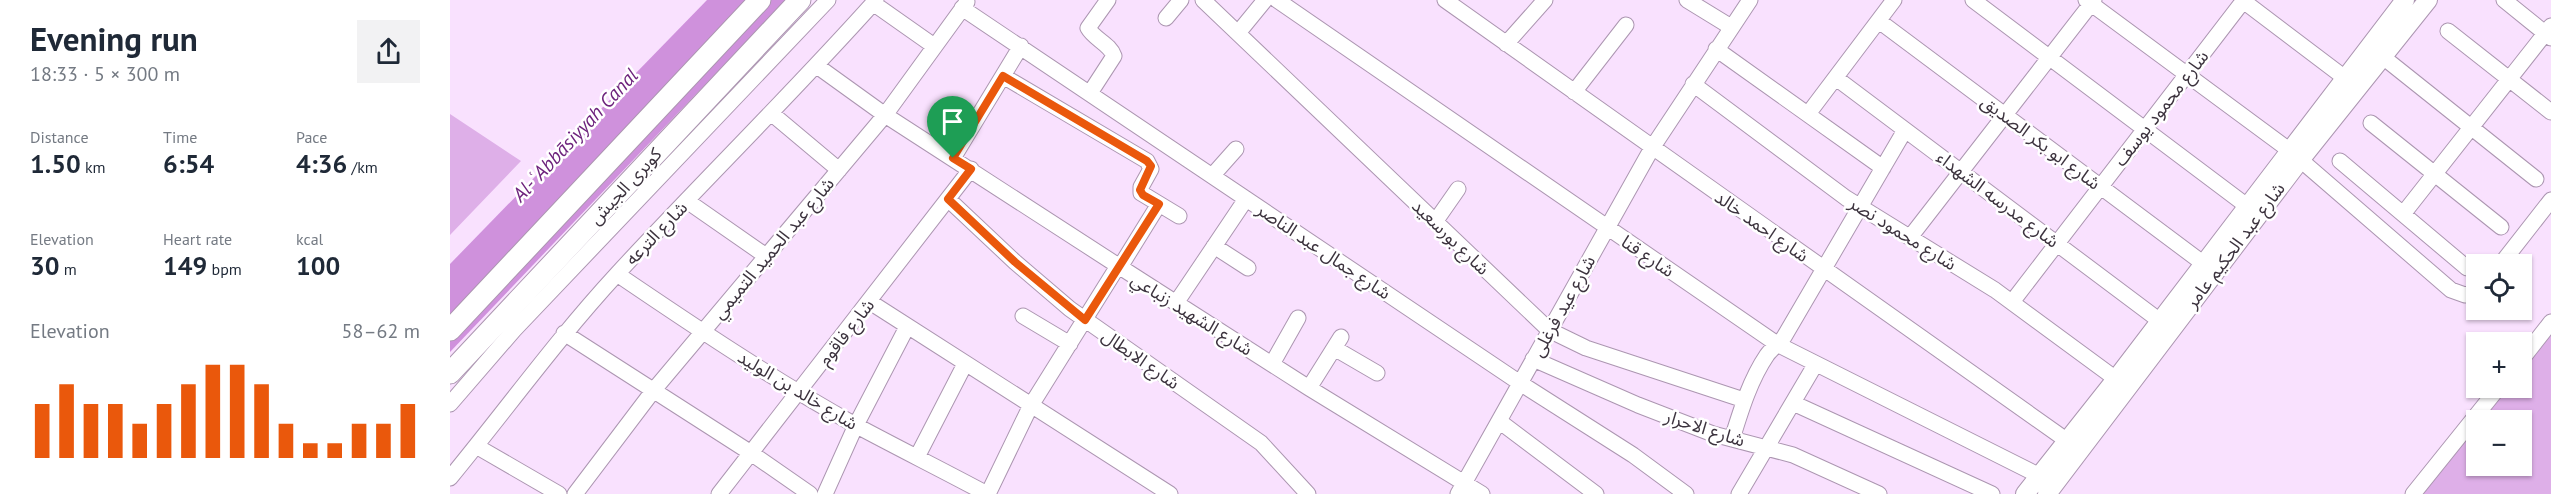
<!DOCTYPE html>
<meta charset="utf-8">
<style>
:root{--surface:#fff;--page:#f2f2f3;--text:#1f2937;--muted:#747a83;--accent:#ea580c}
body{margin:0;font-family:"PT Sans","Noto Sans Arabic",sans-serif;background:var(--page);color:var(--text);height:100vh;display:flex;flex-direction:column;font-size:22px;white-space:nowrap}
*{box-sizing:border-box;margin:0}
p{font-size:20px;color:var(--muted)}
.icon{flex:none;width:33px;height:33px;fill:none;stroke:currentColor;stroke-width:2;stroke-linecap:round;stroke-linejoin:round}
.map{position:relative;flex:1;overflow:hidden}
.details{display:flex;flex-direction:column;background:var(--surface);width:450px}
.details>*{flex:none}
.buttons{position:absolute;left:2016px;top:254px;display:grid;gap:12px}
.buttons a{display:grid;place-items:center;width:66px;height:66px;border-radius:0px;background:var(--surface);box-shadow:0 2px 4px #0004;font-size:30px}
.pin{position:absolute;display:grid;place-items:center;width:51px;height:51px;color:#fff;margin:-62px -26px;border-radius:50% 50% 50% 0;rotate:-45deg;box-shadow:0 0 6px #0007}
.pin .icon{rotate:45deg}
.round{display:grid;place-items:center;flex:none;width:63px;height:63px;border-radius:0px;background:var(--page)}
.overview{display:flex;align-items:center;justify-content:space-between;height:102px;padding:0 30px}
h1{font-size:33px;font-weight:600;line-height:45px}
.stats{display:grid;grid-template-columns:repeat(3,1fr);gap:9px;height:102px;padding:6px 30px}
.stats div{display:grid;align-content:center}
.stats b{font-size:26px;font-weight:600}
.stats small{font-size:16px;font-weight:400}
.stats p{font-size:16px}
.chart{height:168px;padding:12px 30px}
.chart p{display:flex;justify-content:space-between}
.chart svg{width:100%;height:108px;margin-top:6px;stroke:var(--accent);stroke-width:6}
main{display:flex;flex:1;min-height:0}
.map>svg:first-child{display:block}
.green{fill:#deafe8}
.water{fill:#cf91dc}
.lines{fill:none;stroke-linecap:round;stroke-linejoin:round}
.minor-casing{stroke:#ac96b1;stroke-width:17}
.tertiary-casing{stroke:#ac96b1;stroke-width:20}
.secondary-casing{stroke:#ac96b1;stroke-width:23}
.minor{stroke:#fff;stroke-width:15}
.tertiary{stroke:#fff;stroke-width:18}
.secondary{stroke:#fff;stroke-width:21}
.route-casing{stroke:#fff;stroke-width:12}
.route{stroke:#ea580c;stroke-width:8}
.labels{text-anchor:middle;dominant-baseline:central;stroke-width:5;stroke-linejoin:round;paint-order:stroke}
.street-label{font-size:18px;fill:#3c333e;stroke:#fff}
.water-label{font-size:20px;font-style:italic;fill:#6e247d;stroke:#fff}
</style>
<main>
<section class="details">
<div class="overview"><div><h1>Evening run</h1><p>18:33 · 5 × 300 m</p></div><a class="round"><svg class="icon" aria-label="share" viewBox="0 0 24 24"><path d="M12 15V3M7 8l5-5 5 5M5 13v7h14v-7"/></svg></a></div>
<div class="stats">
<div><p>Distance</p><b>1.50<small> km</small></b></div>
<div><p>Time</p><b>6:54</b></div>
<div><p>Pace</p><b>4:36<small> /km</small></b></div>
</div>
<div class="stats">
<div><p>Elevation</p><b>30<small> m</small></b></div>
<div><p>Heart rate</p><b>149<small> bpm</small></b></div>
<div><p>kcal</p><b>100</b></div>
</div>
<div class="chart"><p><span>Elevation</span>58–62 m</p>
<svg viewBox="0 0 160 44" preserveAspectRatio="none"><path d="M5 44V22M15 44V14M25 44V22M35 44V22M45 44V30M55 44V22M65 44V14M75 44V6M85 44V6M95 44V14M105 44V30M115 44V38M125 44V38M135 44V30M145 44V30M155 44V22"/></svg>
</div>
</section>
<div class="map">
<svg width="2101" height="494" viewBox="0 0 2101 494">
<rect width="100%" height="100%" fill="#f9e1fe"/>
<!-- green -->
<path class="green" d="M0 114 71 161 0 235Z
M2101 334V494H1972L2026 427V465H2072V420H2032L2059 387H2072V371Z"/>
<!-- water -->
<path class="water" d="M257 0H336L0 352V264Z"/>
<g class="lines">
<!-- minor casing -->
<g class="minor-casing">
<path id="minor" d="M753 0 1099 330 1136 348 1294 400
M827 0 1327 344 1590 476
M995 0 1626 447
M1237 0 1281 27
M1523 0 1797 206
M1636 0 1839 150 2001 290 2015 295 2026 292
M1792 0 1895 78
M2054 0 2101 38
M423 3 484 46
M512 8 1070 383 1183 455 1236 494
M716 18 731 0
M1429 21 1754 264
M1998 31 2101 112
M788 33 815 0
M1056 44 1095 0
M1266 49 1433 168
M1933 57 2086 179
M367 66 435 115 670 267 859 388 1032 494
M553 76 697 161 701 169 691 187V193L729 216
M1386 78 1710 321
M1243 84 1396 198 1545 290 1666 379
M1124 92 1176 25
M640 93 664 56C660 44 644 39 638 28L658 0
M321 113 389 170
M1358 114 1444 0
M1921 123 2051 227
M503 158 571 46
M1890 161 2017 268
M762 176 786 149
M498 199 565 262 620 309 811 443 858 494
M237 201 316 256
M1953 214 2101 26
M985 222 1008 189
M1461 236 1644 0
M764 246 798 268
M2051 264 2101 200
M670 267 709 204
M167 274C245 327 324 380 407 426 450 449 494 471 537 494
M420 302 720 494
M1562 302 1794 0
M726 303 796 199
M573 316 620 344
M114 333 301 453 360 494
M884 348 927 373
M1083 359 1188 405 1263 434 1343 455 1429 494
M2072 359 2101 322
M822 364 848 318
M859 388 891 337
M1343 403 1542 494
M0 404 64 330 378 0
M1049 421 1146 494
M1282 439C1291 410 1300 380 1317 355 1322 348 1329 344 1334 337L1455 130
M26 446 109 494
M467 457 515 364
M0 478C56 410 107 339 167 274 252 182 342 94 426 0
M125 494 203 391 435 115 517 2
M269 494 521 169
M375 494 406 425 457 327
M538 494 580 407 668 266
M1008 494 1202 148 1300 0
M1289 494 1365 365
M1963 494 2049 387"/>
</g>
<!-- tertiary casing -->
<g class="tertiary-casing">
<path id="tertiary" d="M1575 494 1666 379 1955 0
M1597 494 1851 159 1978 0"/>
</g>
<!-- secondary casing -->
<g class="secondary-casing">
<path id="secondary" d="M0 330 310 0
M0 373 350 0"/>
</g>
<!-- minor -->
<use href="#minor" class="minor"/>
<!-- tertiary -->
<use href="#tertiary" class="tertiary"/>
<!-- secondary -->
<use href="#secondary" class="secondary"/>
</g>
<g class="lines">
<!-- route casing -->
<g class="route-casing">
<path id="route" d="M553 76 697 161 701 166 690 190 693 195 709 204 635 320 565 262 498 199 521 169 503 158Z"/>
</g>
<!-- route -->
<use href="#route" class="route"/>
</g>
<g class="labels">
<!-- street labels -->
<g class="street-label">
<text transform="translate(1711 108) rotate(-52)">شارع محمود يوسف</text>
<text transform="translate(1591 142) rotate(37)">شارع ابو بكر الصديق</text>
<text transform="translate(175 186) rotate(-47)">كوبرى الجيش</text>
<text transform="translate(1548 199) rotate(37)">شارع مدرسه الشهداء</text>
<text transform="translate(1312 226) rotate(35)">شارع احمد خالد</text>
<text transform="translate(206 233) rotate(-46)">شارع الترعه</text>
<text transform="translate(1453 233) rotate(32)">شارع محمود نصر</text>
<text transform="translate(1001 237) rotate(44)">شارع بورسعيد</text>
<text transform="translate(1785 245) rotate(-53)">شارع عبد الحكيم عامر</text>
<text transform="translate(323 248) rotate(-50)">شارع عبد الحميد التميمي</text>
<text transform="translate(874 251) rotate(34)">شارع جمال عبد الناصر</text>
<text transform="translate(1198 256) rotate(34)">شارع قنا</text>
<text transform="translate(1113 306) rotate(-61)">شارع عيد فرغلى</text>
<text transform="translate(742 314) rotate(32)">شارع الشهيد زنباعي</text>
<text transform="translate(396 332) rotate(-52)">شارع فاقوم</text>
<text transform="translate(691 359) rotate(35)">شارع الابطال</text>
<text transform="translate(348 390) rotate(31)">شارع خالد بن الوليد</text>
<text transform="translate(1255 428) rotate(18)">شارع الاحرار</text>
</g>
<!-- water labels -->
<g class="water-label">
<text transform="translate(125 135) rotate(-47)">Al-ʿAbbāsiyyah Canal</text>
</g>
</g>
</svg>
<div class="buttons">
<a><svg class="icon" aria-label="locate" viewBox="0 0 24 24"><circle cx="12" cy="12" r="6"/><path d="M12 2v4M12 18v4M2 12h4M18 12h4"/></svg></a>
<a>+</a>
<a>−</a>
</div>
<div class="pin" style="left:503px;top:158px;background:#1e9e55"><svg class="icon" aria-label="arrive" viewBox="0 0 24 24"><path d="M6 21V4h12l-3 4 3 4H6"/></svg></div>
</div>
</main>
